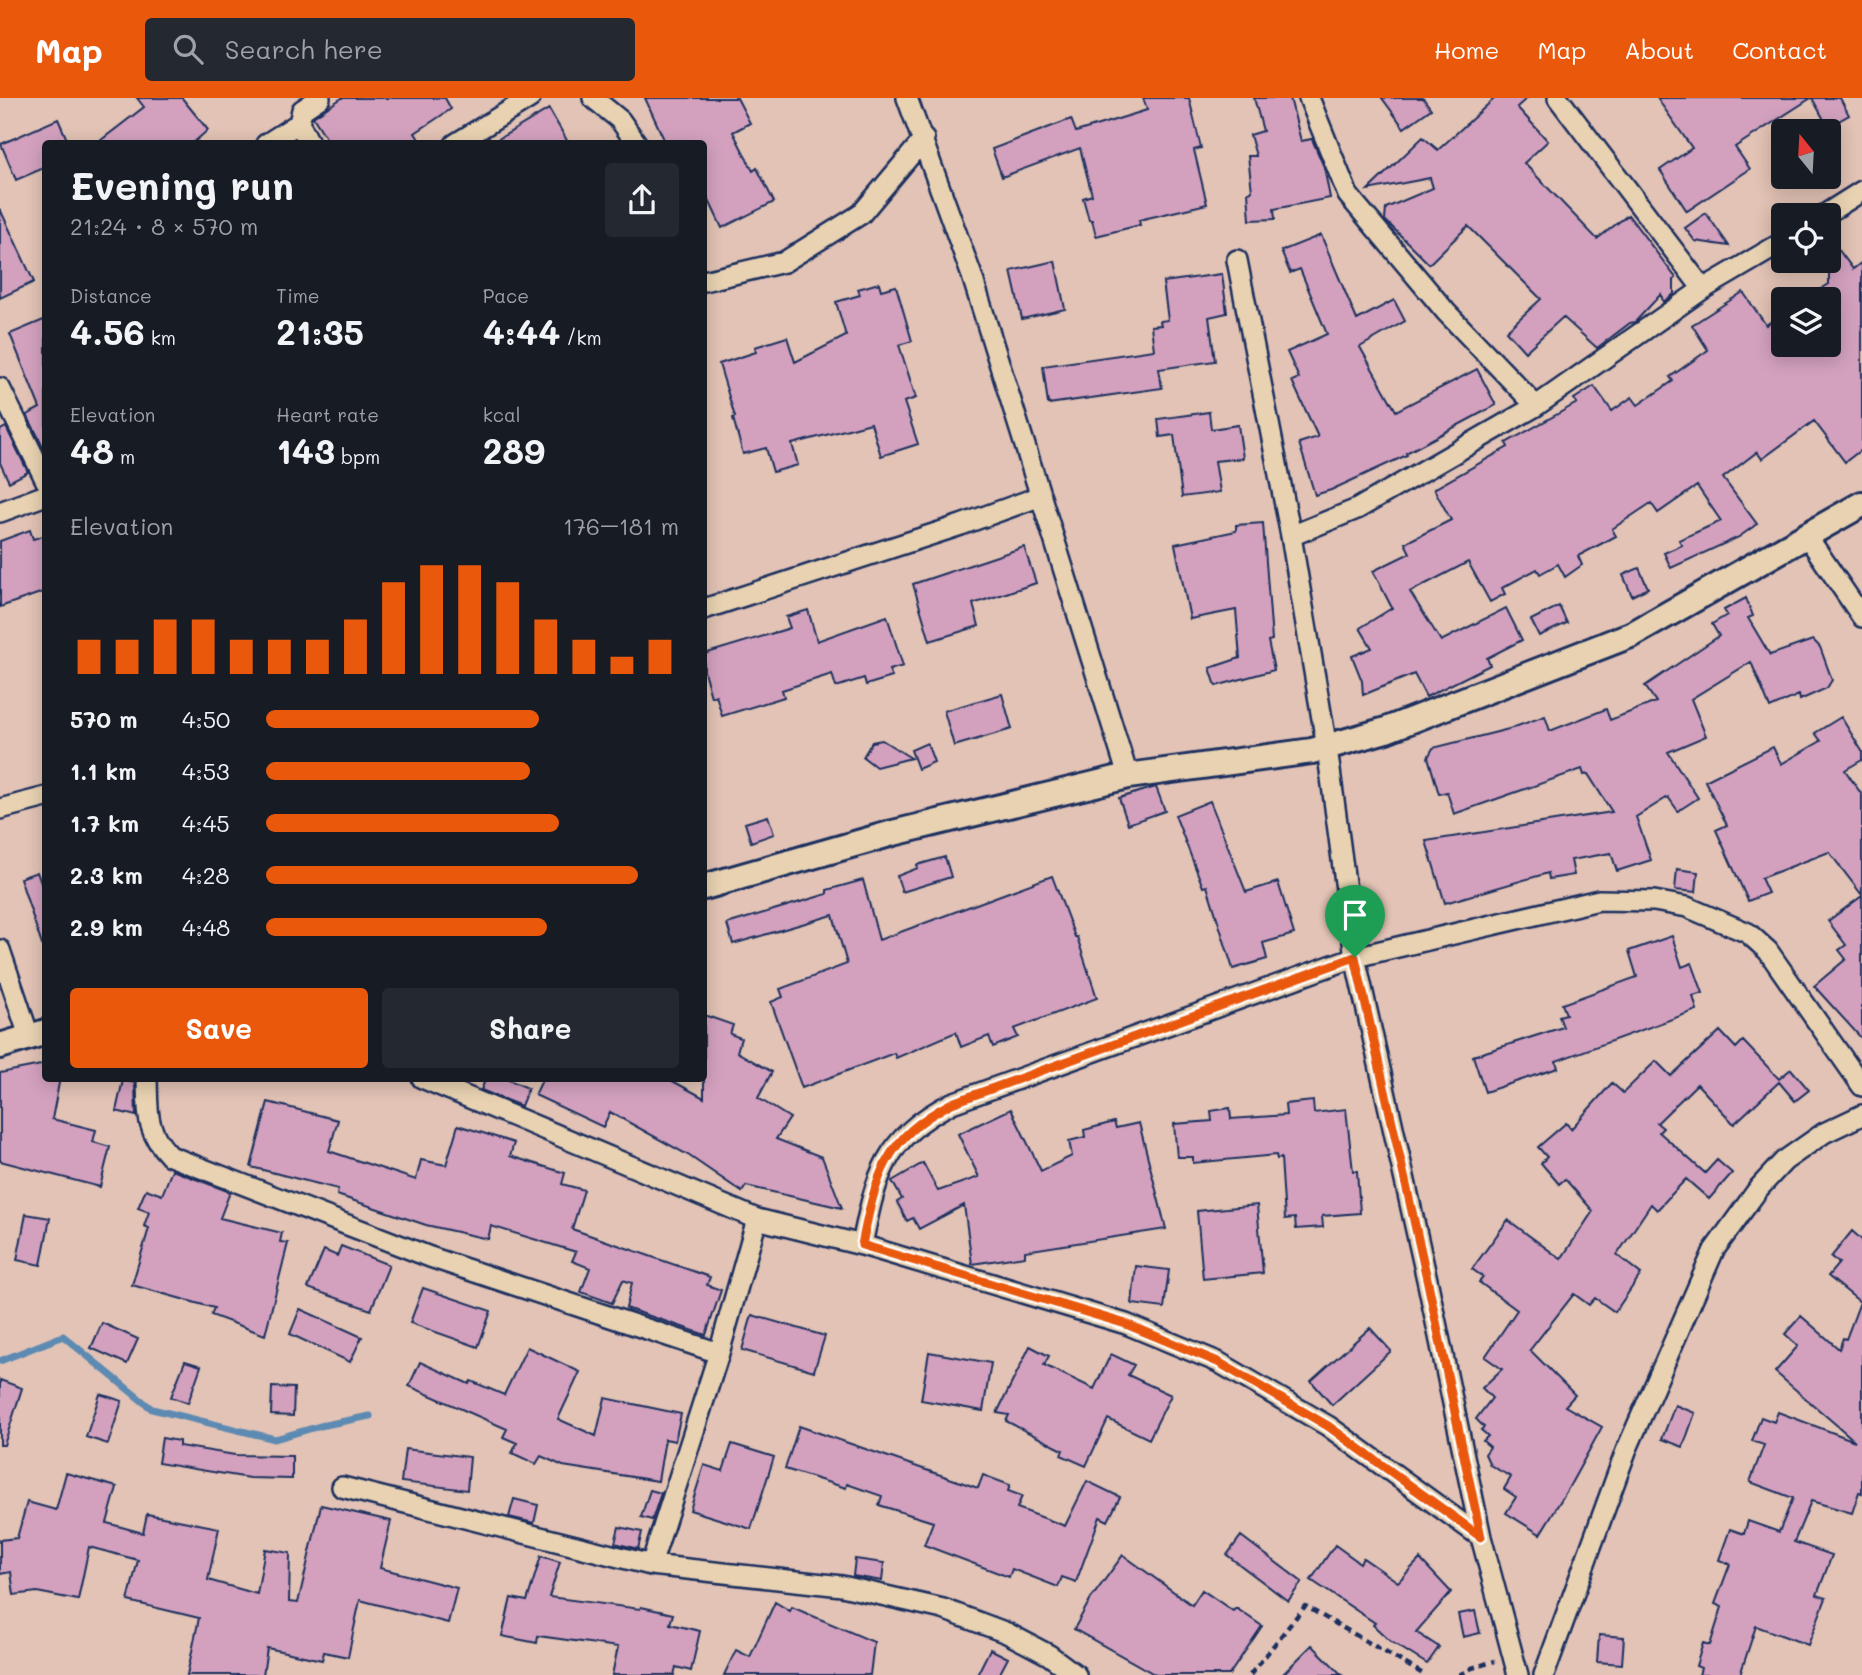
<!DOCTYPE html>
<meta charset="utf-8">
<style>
:root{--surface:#171b24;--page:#242831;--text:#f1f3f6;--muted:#9ea1a6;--accent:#ea580c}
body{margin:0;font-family:Mali,sans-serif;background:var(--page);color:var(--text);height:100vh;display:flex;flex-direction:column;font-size:26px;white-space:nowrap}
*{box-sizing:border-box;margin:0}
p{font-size:23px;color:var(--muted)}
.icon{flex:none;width:38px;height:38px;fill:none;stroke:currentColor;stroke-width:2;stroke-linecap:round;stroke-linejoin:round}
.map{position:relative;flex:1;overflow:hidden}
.panel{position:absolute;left:42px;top:42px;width:665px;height:942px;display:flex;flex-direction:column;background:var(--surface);border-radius:7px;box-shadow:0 4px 18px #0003}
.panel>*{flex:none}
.needle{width:46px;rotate:342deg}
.tools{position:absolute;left:1771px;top:21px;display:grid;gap:14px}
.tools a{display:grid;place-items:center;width:70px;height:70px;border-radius:7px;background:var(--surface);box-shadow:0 4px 18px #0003;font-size:35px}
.pin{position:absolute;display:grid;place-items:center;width:60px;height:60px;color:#fff;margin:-72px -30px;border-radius:50% 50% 50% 0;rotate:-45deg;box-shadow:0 0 7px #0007}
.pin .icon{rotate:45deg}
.round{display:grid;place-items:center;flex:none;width:74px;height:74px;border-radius:7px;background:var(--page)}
.overview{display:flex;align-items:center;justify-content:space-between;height:119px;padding:0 28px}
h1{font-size:38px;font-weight:800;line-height:52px}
.metrics{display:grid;grid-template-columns:repeat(3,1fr);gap:10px;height:119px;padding:7px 28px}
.metrics div{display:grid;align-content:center}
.metrics b{font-size:35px;font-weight:800}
.metrics small{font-size:19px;font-weight:400}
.metrics p{font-size:19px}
.chart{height:196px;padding:14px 28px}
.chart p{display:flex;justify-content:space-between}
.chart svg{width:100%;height:126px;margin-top:7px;stroke:var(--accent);stroke-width:6}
.action{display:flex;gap:14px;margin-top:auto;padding:14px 28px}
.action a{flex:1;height:80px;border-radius:7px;background:var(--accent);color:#fff;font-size:28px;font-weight:800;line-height:80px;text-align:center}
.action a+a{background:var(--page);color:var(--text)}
ul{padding:0 28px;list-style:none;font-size:23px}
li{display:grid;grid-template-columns:112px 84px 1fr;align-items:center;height:52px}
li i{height:18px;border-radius:9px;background:var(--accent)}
header{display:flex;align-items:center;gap:42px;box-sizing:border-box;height:98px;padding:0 35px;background:var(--accent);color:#fff}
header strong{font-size:33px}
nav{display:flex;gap:38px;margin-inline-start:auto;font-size:24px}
.search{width:490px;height:63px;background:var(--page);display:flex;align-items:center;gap:18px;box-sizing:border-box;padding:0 24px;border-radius:7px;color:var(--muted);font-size:26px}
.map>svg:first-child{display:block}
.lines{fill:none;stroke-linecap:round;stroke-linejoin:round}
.stream{stroke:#5d8ab2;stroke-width:7}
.building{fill:#d3a1be;stroke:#1b2f5e;stroke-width:2}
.minor-casing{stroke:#1b2f5e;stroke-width:24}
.tertiary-casing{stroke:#1b2f5e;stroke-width:30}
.path{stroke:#1b2f5e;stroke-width:4.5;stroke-dasharray:7 5;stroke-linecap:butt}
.minor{stroke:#e8d2b1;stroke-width:19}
.tertiary{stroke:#e8d2b1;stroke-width:24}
.route-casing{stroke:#fff;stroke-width:14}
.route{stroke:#ea580c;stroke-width:9}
</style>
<header>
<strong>Map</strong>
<div class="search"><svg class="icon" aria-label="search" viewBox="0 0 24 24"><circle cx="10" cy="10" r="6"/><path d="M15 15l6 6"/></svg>Search here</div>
<nav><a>Home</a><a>Map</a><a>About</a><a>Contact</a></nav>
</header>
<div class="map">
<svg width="1862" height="1577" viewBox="0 0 1862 1577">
<rect width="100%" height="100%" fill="#e2c3b5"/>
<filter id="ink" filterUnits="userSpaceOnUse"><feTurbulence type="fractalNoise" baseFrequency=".0143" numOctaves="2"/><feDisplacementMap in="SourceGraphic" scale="14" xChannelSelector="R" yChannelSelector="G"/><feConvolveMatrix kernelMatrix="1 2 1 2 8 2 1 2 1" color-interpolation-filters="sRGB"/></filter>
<g filter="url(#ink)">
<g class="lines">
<!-- stream -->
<path class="stream" d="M0 1263 63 1238 152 1311 275 1341 320 1328 370 1318"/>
</g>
<!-- building -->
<path class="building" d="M137 0H182L208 32 192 46H96L144 9Z
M342 0H445L451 11 415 35 422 46H330L313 19Z
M645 0H737L750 25 733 34 753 73 757 70 774 104 722 130 704 92V46H666Z
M1143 0H1189L1201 50 1194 52 1207 106 1139 122 1140 127 1096 138 1092 122H1089L1083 100 1092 97 1080 50 1002 79 992 51 1071 21 1076 34 1147 12Z
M1254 0H1290L1301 43 1312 41 1324 69 1330 100 1274 111 1275 121 1250 122 1248 94 1252 93 1248 58H1256L1250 37 1263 33Z
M1382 0H1423L1431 11 1404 30Z
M1495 0H1527L1517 9 1548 43 1524 65 1597 141 1628 117 1676 180 1674 182V196L1663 204 1661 196 1635 224 1630 225 1597 250 1563 219 1525 254 1506 233 1541 201 1468 128 1429 166 1385 122 1386 110 1433 90 1430 80 1368 92 1423 39 1438 52Z
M1657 0H1811L1735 49 1750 71 1687 113 1660 72 1692 50Z
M1812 0H1840L1849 17 1828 29Z
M549 11 569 46H490Z
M58 21 69 46H46V69L16 82 1 46Z
M0 111 34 184 0 200Z
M1706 115 1729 148 1695 143 1685 130Z
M1321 137 1357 222 1394 202 1405 223 1360 249 1396 313 1477 271 1496 307 1406 355 1407 357 1331 392 1315 397 1299 345 1318 339 1292 283 1299 280 1287 254 1327 236 1300 171 1290 175 1281 153Z
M1829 139 1853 171 1862 164V351L1845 364 1814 323 1762 361 1757 354 1723 380 1757 426 1739 439 1671 470 1664 455 1682 447 1679 442 1721 423 1697 388 1658 415 1651 405 1612 431 1616 438 1578 458 1582 467 1565 479 1558 466 1540 476 1537 471 1502 490 1505 496 1490 504 1468 464 1410 494 1441 543 1506 510 1522 542 1487 560 1490 567 1426 599 1414 576 1363 597 1362 583 1352 558 1372 550 1360 530 1392 510 1373 473 1410 455 1405 445 1451 422 1434 391 1508 349 1506 345 1577 305 1574 301 1594 288 1612 313 1632 299 1638 307 1673 283 1670 279 1708 252 1692 227 1743 194 1766 227 1783 215V247H1829V201H1805L1829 186Z
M1055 163 1065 211 1022 221 1011 173Z
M1222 176 1227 215 1209 219 1215 263 1159 271 1162 290 1048 306 1043 268 1154 252 1151 228 1161 227 1160 223 1168 222 1163 184Z
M879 185 881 192 896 188 912 243 899 247 916 300 904 304 918 346 881 358 871 325 792 346 798 367 773 374 766 350 743 356 733 320 735 319 719 266 756 254 755 249 787 239 795 264 846 238 836 204 860 197 858 191Z
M46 221V354L27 317 40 310 10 236Z
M1209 314 1211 331 1238 327 1243 360 1215 363 1220 394 1182 399 1174 337 1160 339 1158 321Z
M6 329 28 374 9 384 0 365V332Z
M1263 425 1272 542 1268 543 1274 572 1216 588 1210 570 1240 560 1236 512 1190 521 1175 446 1236 433V427Z
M30 432 33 441 46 437V493L0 509V443Z
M1024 449 1036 485 973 506 979 528 930 543 913 486Z
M1639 470 1648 490 1632 498 1623 477Z
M1746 500 1753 518 1748 520 1770 557 1813 542 1820 549 1832 582 1827 590 1800 602 1799 597 1770 610 1751 564 1691 601 1706 638 1668 654 1698 700 1678 713 1668 699 1636 719 1651 762 1617 773 1611 755 1571 762 1574 777 1549 781 1548 775 1445 805 1426 743 1612 714 1588 676 1584 677 1582 671 1454 716 1447 694 1439 696 1428 659 1433 650 1509 631 1545 618 1550 633 1606 611 1610 622 1656 604 1645 588 1719 538 1712 526 1727 517 1724 512Z
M1559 508 1567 525 1539 538 1531 522Z
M808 512 817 543 887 518 903 568 889 572 892 579 866 587 864 580 836 589 832 576 782 592 784 599 722 618 716 597 711 599 704 573V556L790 530 786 519Z
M1002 596 1012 631 954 648 944 613Z
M1841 619 1862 653V662L1845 672 1862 697V797L1829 754 1761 780 1768 795 1748 803 1716 732 1727 727 1705 683 1773 649 1781 666 1821 643 1815 635Z
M882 642 911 660 876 669 863 659 872 644Z
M927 645 934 664 918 671 911 652Z
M1156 689 1165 713 1128 726 1119 700Z
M1210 703 1246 794 1278 784 1294 836 1263 845 1267 861 1233 871 1207 788 1203 789 1175 717Z
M768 718 774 736 751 744 745 725Z
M945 759 951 779 902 794 897 778 918 770 917 767Z
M1677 771 1698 774 1696 794 1675 792Z
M37 774 46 799V846L42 847 20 780Z
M1052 778 1075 839H1077L1097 900 1014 931 1018 939 993 949 989 938 961 949 956 934 896 960 894 955 802 990 771 904 783 899 780 891 847 866 833 817 733 846 727 826 827 796V792L863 782 879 842Z
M1862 798V941L1814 888 1846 861 1839 852 1846 847 1828 823Z
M1672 838 1682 869 1692 865 1703 895 1693 898 1697 912 1556 963 1558 970 1485 994 1473 958 1563 929 1559 918 1566 916 1562 906 1637 879 1629 853Z
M704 917 733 927 730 936 741 940 737 954 772 974 758 1000 790 1020 776 1041 822 1059 842 1110 746 1088 742 1094 688 1057 610 1014 603 1029 535 997 543 980H667L704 1000Z
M1720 933 1736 950 1743 943 1779 981 1791 971 1809 992 1795 1003 1779 984 1734 1026 1697 986 1657 1025 1663 1030 1659 1034 1705 1075 1717 1062 1732 1075 1709 1101 1686 1081 1657 1112 1651 1106 1617 1157 1641 1176 1615 1214 1595 1200 1589 1207 1574 1196 1530 1252 1575 1297 1565 1308 1602 1329 1569 1389 1540 1436 1506 1415 1516 1399 1504 1391 1511 1379 1490 1367 1485 1356 1490 1349 1483 1343 1488 1338 1481 1332 1484 1329 1476 1321 1492 1300 1482 1290 1502 1271 1485 1259 1517 1212 1479 1184 1483 1179 1472 1171 1508 1122 1561 1161 1593 1113 1565 1081 1559 1086 1541 1065 1547 1059 1538 1049 1566 1025 1571 1031 1612 985 1623 995 1656 963 1671 978Z
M46 966V980H60L52 1021 96 1032 93 1044 110 1049 100 1089 0 1063V975Z
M486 980H504L528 990 521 1008 481 992Z
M123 982 135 985 136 1018 116 1013Z
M1313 1003 1314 1015 1346 1011 1353 1073H1357L1360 1115 1322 1118 1323 1129 1296 1131 1295 1120 1285 1121 1281 1060 1277 1061 1276 1057 1193 1065V1059H1177L1174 1026 1212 1023 1211 1013 1230 1010 1231 1021 1286 1017 1285 1006Z
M268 1004 338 1022 329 1053 416 1082 421 1062 446 1067 458 1027 514 1045 510 1058 565 1075 562 1086 584 1092 572 1131 710 1179 707 1187 721 1192 706 1237 626 1210 632 1185 623 1182 612 1205 581 1194 590 1170 572 1163 576 1154 491 1128 488 1141 426 1127 337 1097 338 1091 251 1069Z
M1011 1011 1041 1073 1072 1058 1069 1043 1085 1039 1084 1032 1114 1024 1116 1030 1139 1025 1166 1131 1025 1153V1158L972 1166 964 1107 919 1131 913 1120 907 1123 897 1104 902 1101 892 1083 923 1065 938 1093 979 1079 958 1036Z
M172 1072 230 1094 220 1120 282 1135 280 1144 288 1145 265 1237 211 1217 214 1210 132 1187 149 1130 144 1128 149 1114 138 1110 146 1091 162 1097Z
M1257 1107 1263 1175 1203 1181 1197 1113Z
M26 1116 50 1120 41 1167 17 1162Z
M1852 1133 1862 1142V1395L1859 1394 1852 1415 1811 1403 1794 1444 1832 1457 1817 1497 1826 1500 1808 1547 1756 1528 1740 1577H1699L1701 1570 1696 1568 1703 1545 1710 1547 1722 1509 1715 1506 1730 1466 1719 1462 1730 1431 1744 1436 1748 1423 1779 1434 1793 1400 1750 1384 1764 1347 1752 1343 1761 1319 1774 1324 1778 1314 1855 1343 1775 1274 1798 1248 1785 1236 1801 1218 1839 1251 1843 1240 1846 1241 1860 1204 1828 1178 1839 1165 1831 1159Z
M341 1148 389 1167 371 1212 308 1190 324 1152 337 1158Z
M1136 1168 1169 1172 1164 1210 1132 1206Z
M423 1190 491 1213 478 1249 410 1225Z
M300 1211 362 1239 350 1264 290 1236Z
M752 1217 825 1238 814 1273 742 1252Z
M102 1225 138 1241 127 1266 91 1250Z
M1370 1230 1391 1253 1332 1307 1311 1283Z
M1030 1248 1049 1258 1044 1267 1094 1291 1111 1256 1134 1267 1128 1277 1171 1297 1149 1341 1108 1321 1086 1368 1061 1357 1063 1352 1006 1323 1009 1317 997 1315Z
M527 1249 580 1274 558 1321 596 1338 605 1300 681 1316 675 1343 665 1341 658 1383 563 1368 541 1358 536 1366 512 1355 517 1345 503 1339 507 1331 409 1288 420 1264 469 1286 471 1283 504 1297Z
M929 1254 991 1265 983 1313 921 1302Z
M185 1263 201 1268 188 1305 171 1299Z
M0 1282 22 1290 4 1347H0Z
M272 1289 294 1290 293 1318 271 1317Z
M100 1296 122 1303 108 1346 86 1339Z
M1675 1307 1695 1315 1683 1349 1662 1341Z
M799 1328 978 1390 983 1377 1010 1387 1008 1393 1022 1398 1017 1410 1065 1428 1087 1383 1120 1399 1108 1423 1100 1419 1076 1484 1062 1479 1058 1489 1012 1471 1009 1479 924 1447 933 1424 879 1407 882 1398 847 1386 846 1390 785 1371Z
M162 1340 179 1343V1348L235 1357 292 1358V1381L249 1380 158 1365Z
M732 1346 774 1359 751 1431 690 1412 704 1367 723 1373Z
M405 1351 470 1359 467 1392 401 1384Z
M66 1375 117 1389 107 1425 143 1435 147 1416 219 1430 208 1482 257 1496 265 1451 290 1455 289 1504 298 1505 321 1407 391 1423 380 1470 457 1490 448 1525 360 1502 348 1559 324 1554 322 1562 267 1550 263 1577H187L199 1520 128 1503 138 1462 89 1449 78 1502 37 1494 14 1497 11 1474 0 1476V1442L17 1440 27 1404 56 1412Z
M650 1392 661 1395 652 1422 641 1419Z
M514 1401 538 1407 534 1425 509 1419Z
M619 1429 642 1434 638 1451 615 1445Z
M1241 1438 1302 1484 1288 1503 1227 1457Z
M1335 1447 1360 1465 1363 1460 1398 1484 1420 1461 1451 1494 1416 1534 1439 1549 1427 1566 1390 1543 1373 1527 1375 1525 1311 1482Z
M1123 1457 1192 1507 1202 1492 1233 1513 1236 1510 1262 1528 1229 1577H1156L1074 1531 1090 1502Z
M541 1458 560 1464 549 1499 640 1511 641 1509 673 1516 670 1526 700 1533 691 1573 676 1569 674 1577H612L618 1549 538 1538 537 1545 502 1538 511 1500 527 1503Z
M855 1461 884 1465 882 1483 853 1478Z
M775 1504 790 1513 792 1509 874 1544 870 1577H724L736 1552 750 1559Z
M1475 1513 1480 1535 1463 1539 1458 1516Z
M1599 1537 1624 1539 1622 1566 1597 1564Z
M1312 1547 1342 1577H1282Z
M990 1551 1008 1560 999 1577H977Z"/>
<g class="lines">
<!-- minor casing -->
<g class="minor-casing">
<path id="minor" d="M593 0 620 22 637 46
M907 0 972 178 1128 678
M1309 0 1348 97 1446 214 1536 308
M1558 0 1703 191
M266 46 299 25
M310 46 299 25 302 12 320 0
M455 46 530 0
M1824 117 1862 93
M1237 162 1291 438 1327 650 1355 859 1428 1186 1481 1439 1518 1577
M704 183 784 164 861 116 924 41
M0 290 46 383
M0 414 46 397
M1291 438 1357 411 1536 308 1703 191 1783 144
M1807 438 1862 519
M704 511 961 427 1041 398
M0 711 46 699
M0 852 29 938
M147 980C148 1013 145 1033 170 1058L430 1159 719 1255
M422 980 757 1121 862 1147 1126 1226 1218 1264 1328 1328 1481 1439
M862 1147C876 1077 884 1040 952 1005L1355 859 1599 802 1654 803 1687 809 1748 835 1768 853 1862 988
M342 1389 651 1467 842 1488 943 1511 1007 1535 1049 1557 1076 1577
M651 1467 719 1255 757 1121
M1544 1577 1626 1353 1714 1152 1759 1090 1784 1063 1824 1035 1862 1017"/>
</g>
<!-- tertiary casing -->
<g class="tertiary-casing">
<path id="tertiary" d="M704 789 893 735 1128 678 1312 653 1386 632 1633 536 1862 406
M0 948 46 934"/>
</g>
<!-- path -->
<path class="path" d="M1250 1577 1305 1508 1425 1577
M1459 1577 1472 1570 1495 1563"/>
<!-- minor -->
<use href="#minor" class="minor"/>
<!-- tertiary -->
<use href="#tertiary" class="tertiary"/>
</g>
</g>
<g class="lines" filter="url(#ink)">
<!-- route casing -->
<g class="route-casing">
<path id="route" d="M1355 859 1428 1185 1481 1439 1328 1328 1218 1264 1126 1226 862 1147C876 1076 885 1040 952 1005Z"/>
</g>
<!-- route -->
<use href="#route" class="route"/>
</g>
</svg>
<div class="tools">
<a><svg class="needle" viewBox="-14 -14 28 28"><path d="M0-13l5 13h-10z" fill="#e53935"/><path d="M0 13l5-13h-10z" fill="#9ea1a6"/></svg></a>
<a><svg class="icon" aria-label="locate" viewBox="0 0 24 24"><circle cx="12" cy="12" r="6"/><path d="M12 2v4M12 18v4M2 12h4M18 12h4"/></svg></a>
<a><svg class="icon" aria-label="layers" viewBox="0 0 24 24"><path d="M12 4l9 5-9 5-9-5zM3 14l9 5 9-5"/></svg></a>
</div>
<div class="pin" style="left:1355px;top:859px;background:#1e9e55"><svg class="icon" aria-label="arrive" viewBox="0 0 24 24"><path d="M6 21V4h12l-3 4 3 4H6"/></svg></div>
<section class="panel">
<div class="overview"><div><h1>Evening run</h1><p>21:24 · 8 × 570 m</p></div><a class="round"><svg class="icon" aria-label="share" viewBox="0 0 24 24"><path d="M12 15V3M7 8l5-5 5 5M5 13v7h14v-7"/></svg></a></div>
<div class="metrics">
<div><p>Distance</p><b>4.56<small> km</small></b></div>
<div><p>Time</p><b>21:35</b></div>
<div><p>Pace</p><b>4:44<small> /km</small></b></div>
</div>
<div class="metrics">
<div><p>Elevation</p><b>48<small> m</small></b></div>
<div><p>Heart rate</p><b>143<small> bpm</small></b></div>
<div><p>kcal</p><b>289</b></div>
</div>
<div class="chart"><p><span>Elevation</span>176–181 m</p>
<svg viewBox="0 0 160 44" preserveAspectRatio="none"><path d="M5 44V32M15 44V32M25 44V25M35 44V25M45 44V32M55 44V32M65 44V32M75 44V25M85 44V12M95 44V6M105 44V6M115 44V12M125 44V25M135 44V32M145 44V38M155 44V32"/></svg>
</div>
<ul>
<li><b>570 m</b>4:50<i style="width:66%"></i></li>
<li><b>1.1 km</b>4:53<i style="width:64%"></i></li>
<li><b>1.7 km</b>4:45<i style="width:71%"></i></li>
<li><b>2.3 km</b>4:28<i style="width:90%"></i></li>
<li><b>2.9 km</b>4:48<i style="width:68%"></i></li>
</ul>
<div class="action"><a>Save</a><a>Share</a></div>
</section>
</div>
